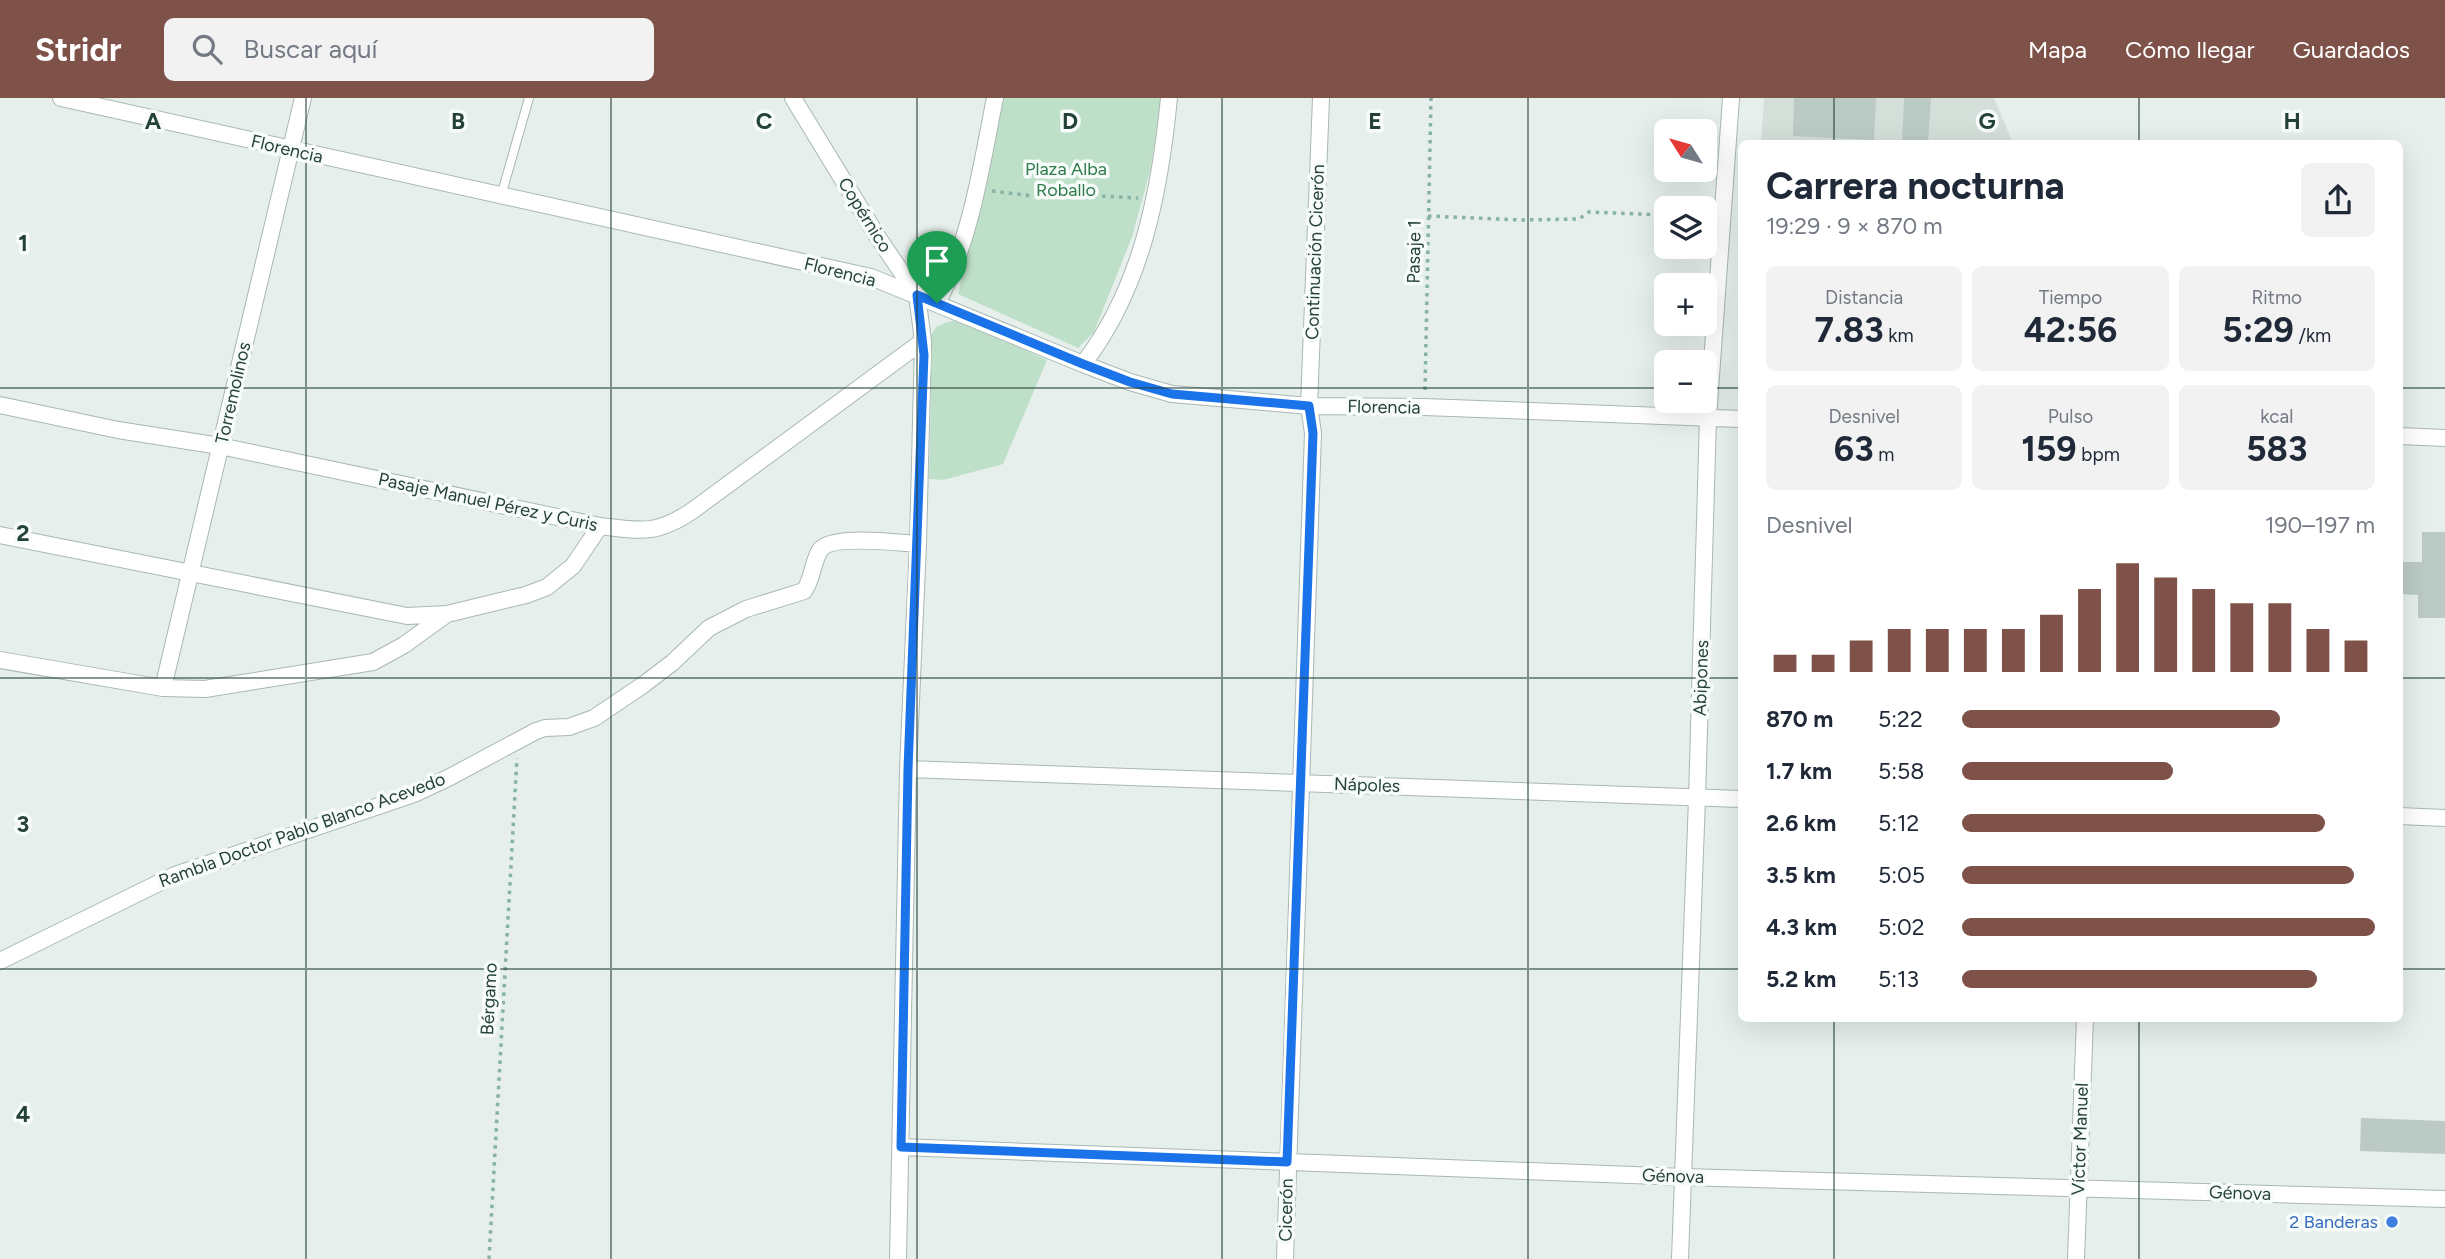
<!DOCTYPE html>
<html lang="es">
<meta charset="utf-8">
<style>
:root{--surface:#fff;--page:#f2f2f3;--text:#1f2937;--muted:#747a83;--accent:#7f5249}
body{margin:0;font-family:Figtree,sans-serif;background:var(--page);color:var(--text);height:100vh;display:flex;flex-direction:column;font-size:26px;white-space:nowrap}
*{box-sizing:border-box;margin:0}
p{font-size:23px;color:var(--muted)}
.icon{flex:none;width:38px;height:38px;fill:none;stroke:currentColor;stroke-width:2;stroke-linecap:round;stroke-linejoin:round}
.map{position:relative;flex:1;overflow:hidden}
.side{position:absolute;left:1738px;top:42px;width:665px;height:882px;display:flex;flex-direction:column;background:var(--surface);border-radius:10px;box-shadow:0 7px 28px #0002}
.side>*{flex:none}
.needle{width:46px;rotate:307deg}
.controls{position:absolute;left:1654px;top:21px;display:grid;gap:14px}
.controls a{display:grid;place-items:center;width:63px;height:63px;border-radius:10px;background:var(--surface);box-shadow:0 7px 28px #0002;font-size:35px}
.pin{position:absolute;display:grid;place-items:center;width:60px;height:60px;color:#fff;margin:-72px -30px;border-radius:50% 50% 50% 0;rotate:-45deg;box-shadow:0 0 7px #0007}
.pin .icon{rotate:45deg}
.round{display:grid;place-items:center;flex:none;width:74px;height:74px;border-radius:10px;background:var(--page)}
.headline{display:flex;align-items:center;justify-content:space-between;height:119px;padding:0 28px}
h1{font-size:38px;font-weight:700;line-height:52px}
.metrics{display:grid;grid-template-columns:repeat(3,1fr);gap:10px;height:119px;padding:7px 28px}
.metrics div{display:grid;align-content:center;border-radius:10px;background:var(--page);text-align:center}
.metrics b{font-size:35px;font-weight:700}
.metrics small{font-size:19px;font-weight:400}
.metrics p{font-size:19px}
.chart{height:196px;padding:14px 28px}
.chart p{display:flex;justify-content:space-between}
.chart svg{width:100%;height:126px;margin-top:7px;stroke:var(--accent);stroke-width:6}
ul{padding:0 28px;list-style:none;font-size:23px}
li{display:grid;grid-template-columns:112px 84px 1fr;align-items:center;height:52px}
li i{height:18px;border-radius:9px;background:var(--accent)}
header{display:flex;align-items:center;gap:42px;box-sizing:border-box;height:98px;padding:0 35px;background:var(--accent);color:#fff}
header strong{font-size:33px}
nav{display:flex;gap:38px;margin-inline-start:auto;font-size:24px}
.search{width:490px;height:63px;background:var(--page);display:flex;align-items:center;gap:18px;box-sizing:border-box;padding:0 24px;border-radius:10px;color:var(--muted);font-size:26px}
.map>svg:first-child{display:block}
.built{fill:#d4dfda}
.green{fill:#bfe0c8}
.building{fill:#bbcac4}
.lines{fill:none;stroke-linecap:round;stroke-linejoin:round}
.lane-casing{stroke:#a8b8b2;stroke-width:10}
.street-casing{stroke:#a8b8b2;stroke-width:18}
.path{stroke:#86b3a5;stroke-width:3.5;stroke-dasharray:3.5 5;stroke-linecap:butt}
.lane{stroke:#fff;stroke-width:8}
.street{stroke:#fff;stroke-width:16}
.route-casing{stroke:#fff;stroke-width:14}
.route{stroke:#1a73e8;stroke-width:9}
.grid{fill:none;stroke:#24423a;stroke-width:2;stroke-opacity:0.55}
.shop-dot{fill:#3f7fe0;stroke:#f7fbf9;stroke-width:2.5}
.labels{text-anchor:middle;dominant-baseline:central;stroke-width:7;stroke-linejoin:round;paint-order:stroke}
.street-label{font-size:18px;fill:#24423a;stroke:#f7fbf9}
.park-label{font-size:18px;fill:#2d7a4b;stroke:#f7fbf9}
.shop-label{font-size:18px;fill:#366cbe;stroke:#f7fbf9;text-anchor:end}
.grid-label{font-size:23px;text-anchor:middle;font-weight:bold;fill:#24423a;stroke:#f7fbf9;stroke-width:7;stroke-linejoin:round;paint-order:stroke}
</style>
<header>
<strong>Stridr</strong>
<div class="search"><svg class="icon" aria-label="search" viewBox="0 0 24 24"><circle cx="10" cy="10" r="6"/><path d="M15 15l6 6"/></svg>Buscar aquí</div>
<nav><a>Mapa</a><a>Cómo llegar</a><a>Guardados</a></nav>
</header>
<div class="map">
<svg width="2445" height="1161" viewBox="0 0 2445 1161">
<rect width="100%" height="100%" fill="#e6efeb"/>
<!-- built -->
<path class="built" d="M1764 0H1994L2013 45 1761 46Z"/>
<!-- green -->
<path class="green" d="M1004 0H1162L1150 73 1132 139 1094 234 1078 250 958 196Z
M957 222 1047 262 1003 366 943 382 929 381 931 299 928 243 936 229 947 224Z"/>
<!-- building -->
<path class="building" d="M1794 0H1876L1874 42 1793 38Z
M1904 0H1931L1928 45 1902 43Z
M2422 434H2445V520H2418V497L2399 496V464H2422Z
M2361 1020 2445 1023V1056L2360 1053Z"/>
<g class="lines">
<!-- lane casing -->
<g class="lane-casing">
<path id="lane" d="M501 98 529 0"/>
</g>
<!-- street casing -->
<g class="street-casing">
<path id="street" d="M61 0 871 179 1083 266 1130 284 1172 296 1309 308 1424 309 1741 321
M793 0 879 141 917 197 923 243 918 446 908 671 898 1161
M937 205C971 143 981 69 995 0
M1083 266C1142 190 1160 93 1169 0
M0 307 118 332 220 348 600 428C641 433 656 437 692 413L923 243
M2399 338 2445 340
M0 437 407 518 447 516
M0 562 163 590 205 591 373 564 404 547 447 516 526 497 547 489 573 468 600 428
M163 590 303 0
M908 671 1741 701
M2399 718 2445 720
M0 863 175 777 414 696 450 679 536 633 545 630 569 629 594 620 643 587 672 565 709 530 746 511 804 493C813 481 812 465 820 452 831 436 899 445 918 446
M901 1049 1684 1079 2445 1101
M1285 1161 1313 335 1309 308 1321 0
M1680 1161 1697 700 1708 320 1731 0
M2076 1161 2085 920"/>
</g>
<!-- path -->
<path class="path" d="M992 93 1034 98 1060 96 1138 100
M1428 118 1521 122 1579 121 1589 114 1666 117
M1425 292 1431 0
M489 1161 517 660"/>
<!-- lane -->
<use href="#lane" class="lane"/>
<!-- street -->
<use href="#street" class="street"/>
</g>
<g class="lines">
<!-- route casing -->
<g class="route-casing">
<path id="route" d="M917 197 1083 266 1130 284 1172 296 1309 308 1313 335 1287 1064 901 1049 908 671 924 257Z"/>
</g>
<!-- route -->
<use href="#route" class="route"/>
</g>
<!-- grid -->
<path class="grid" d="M306 0V1161M611 0V1161M917 0V1161M1222 0V1161M1528 0V1161M1834 0V46M2139 0V46M0 290H1666M1704 290H1741M2399 290H2445M0 580H1741M2399 580H2445M0 871H1741M2399 871H2445M1834 920V1161M2139 920V1161"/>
<!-- markers -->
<circle class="shop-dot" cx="2392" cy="1124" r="7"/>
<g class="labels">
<!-- street labels -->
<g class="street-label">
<text transform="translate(287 51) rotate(13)">Florencia</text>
<text transform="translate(865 117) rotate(58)">Copérnico</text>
<text transform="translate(1315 154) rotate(-88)">Continuación Cicerón</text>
<text transform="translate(1414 154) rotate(-89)">Pasaje 1</text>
<text transform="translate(840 174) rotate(14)">Florencia</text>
<text transform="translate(233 295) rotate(-77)">Torremolinos</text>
<text transform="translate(1384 309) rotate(1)">Florencia</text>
<text transform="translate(488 404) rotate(12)">Pasaje Manuel Pérez y Curis</text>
<text transform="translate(1701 580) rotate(-88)">Abipones</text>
<text transform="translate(1367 687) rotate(2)">Nápoles</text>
<text transform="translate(302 732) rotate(-20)">Rambla Doctor Pablo Blanco Acevedo</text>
<text transform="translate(489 901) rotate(-87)">Bérgamo</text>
<text transform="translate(2080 1041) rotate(-88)">Víctor Manuel</text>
<text transform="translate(1673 1078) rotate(2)">Génova</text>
<text transform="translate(2240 1095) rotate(2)">Génova</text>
<text transform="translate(1286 1112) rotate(-89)">Cicerón</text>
</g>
<!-- park labels -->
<g class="park-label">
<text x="1066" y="71">Plaza Alba<tspan x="1066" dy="21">Roballo</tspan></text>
</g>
<!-- shop labels -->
<g class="shop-label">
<text x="2378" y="1124">2 Banderas</text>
</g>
</g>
<g class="grid-label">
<text x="153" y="31">A</text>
<text x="458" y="31">B</text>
<text x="764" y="31">C</text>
<text x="1070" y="31">D</text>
<text x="1375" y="31">E</text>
<text x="1987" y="31">G</text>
<text x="2292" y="31">H</text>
<text x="23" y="153">1</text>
<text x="23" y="443">2</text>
<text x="23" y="734">3</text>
<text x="23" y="1024">4</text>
</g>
</svg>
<div class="controls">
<a><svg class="needle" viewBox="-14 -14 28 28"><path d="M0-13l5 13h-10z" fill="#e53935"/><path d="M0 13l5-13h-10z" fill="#747a83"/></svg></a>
<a><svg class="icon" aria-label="layers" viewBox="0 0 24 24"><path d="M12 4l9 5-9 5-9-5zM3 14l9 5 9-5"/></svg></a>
<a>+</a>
<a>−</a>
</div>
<div class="pin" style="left:937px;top:205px;background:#1e9e55"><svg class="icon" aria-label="arrive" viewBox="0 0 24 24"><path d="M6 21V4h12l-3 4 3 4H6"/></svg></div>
<section class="side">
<div class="headline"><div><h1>Carrera nocturna</h1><p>19:29 · 9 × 870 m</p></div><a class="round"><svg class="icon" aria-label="share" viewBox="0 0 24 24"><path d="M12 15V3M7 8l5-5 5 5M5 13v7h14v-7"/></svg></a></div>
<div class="metrics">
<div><p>Distancia</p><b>7.83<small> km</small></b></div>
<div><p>Tiempo</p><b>42:56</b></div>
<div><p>Ritmo</p><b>5:29<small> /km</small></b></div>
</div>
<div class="metrics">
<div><p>Desnivel</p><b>63<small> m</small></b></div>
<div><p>Pulso</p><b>159<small> bpm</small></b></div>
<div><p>kcal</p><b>583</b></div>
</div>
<div class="chart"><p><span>Desnivel</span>190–197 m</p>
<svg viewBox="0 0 160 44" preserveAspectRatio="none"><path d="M5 44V38M15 44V38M25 44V33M35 44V29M45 44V29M55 44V29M65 44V29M75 44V24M85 44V15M95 44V6M105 44V11M115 44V15M125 44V20M135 44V20M145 44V29M155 44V33"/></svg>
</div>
<ul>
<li><b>870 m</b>5:22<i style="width:77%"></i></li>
<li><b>1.7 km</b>5:58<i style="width:51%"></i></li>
<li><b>2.6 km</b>5:12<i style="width:88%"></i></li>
<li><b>3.5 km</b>5:05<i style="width:95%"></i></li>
<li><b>4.3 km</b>5:02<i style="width:100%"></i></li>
<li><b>5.2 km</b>5:13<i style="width:86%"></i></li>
</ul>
</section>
</div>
